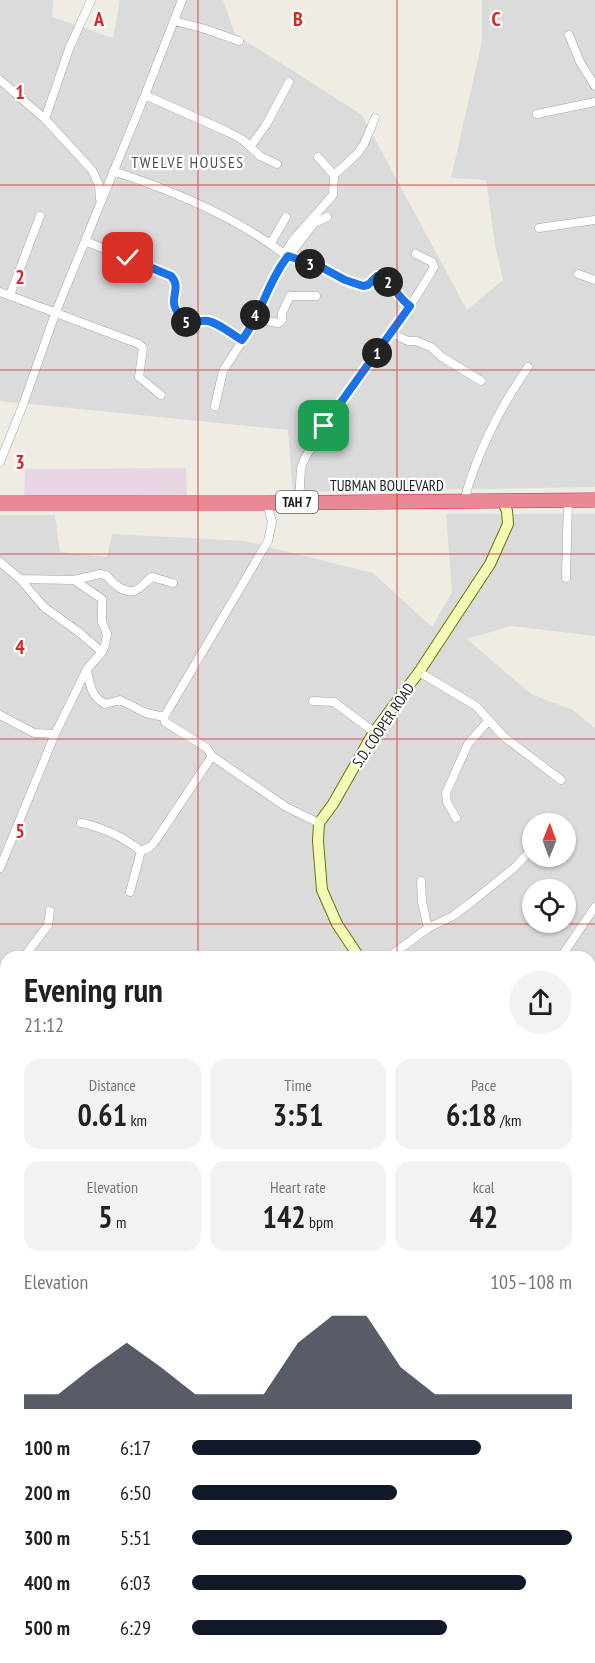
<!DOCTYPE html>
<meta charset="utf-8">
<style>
:root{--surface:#fff;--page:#f2f2f2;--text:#202124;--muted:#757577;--accent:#111827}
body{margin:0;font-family:"PT Sans Narrow",sans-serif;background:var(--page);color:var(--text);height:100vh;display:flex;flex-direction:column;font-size:22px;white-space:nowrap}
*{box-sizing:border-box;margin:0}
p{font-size:20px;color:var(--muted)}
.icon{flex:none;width:33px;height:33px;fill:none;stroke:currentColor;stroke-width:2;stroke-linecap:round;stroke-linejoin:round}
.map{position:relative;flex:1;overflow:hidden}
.panel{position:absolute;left:0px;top:951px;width:596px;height:712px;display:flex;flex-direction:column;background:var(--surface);border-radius:18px 18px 0 0;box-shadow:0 2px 4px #0004}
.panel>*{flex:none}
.needle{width:39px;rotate:1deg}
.fabs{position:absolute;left:522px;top:813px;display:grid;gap:12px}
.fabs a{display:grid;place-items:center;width:54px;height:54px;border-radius:50%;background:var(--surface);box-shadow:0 2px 4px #0004;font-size:30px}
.pin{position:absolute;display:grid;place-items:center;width:51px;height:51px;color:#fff;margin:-26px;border-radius:12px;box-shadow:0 3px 9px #0006}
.km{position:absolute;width:30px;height:30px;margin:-15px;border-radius:50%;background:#222;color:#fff;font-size:16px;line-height:30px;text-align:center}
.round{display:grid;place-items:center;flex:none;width:63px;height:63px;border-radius:32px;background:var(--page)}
.overview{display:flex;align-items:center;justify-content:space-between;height:102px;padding:0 24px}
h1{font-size:33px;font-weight:700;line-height:45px}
.figures{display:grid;grid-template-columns:repeat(3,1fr);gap:9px;height:102px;padding:6px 24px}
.figures div{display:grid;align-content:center;border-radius:15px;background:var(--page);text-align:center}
.figures b{font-size:30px;font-weight:700}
.figures small{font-size:16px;font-weight:400}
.figures p{font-size:16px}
.chart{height:168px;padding:12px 24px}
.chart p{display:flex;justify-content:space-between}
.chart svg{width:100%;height:108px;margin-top:6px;fill:var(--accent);opacity:.7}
ul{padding:0 24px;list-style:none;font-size:20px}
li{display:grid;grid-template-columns:96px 72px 1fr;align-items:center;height:45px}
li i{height:15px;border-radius:8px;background:var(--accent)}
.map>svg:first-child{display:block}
.residential{fill:#dcdbdb;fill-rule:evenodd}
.industrial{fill:#e9d6e4}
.sand{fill:url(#sand-dots)}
.water{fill:url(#water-rules)}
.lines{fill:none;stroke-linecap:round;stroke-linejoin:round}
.street-casing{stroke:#a5a5a5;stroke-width:9}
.secondary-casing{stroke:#637902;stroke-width:12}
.highway-casing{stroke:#df1f53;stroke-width:15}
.street{stroke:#fff;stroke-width:8}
.secondary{stroke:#f3fbb6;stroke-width:10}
.highway{stroke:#e98994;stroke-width:14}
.route-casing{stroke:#fff;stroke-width:12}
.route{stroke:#1a73e8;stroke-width:8}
.grid{fill:none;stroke:#d62828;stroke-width:1.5;stroke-opacity:0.55}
.labels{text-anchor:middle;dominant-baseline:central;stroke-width:4.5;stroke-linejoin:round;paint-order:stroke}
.shield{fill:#fff;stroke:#626262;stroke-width:1.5}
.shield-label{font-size:14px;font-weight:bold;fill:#1e1e1e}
.street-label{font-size:15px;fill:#1e1e1e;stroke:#fff}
.neighbourhood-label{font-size:16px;letter-spacing:1.5px;fill:#515151;stroke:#fff}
.grid-label{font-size:20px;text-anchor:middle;font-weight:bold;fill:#d62828;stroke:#fff;stroke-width:4.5;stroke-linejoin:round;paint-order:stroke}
</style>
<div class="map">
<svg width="595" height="1663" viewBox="0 0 595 1663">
<defs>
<pattern id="sand-dots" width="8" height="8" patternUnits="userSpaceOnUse" patternTransform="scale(1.5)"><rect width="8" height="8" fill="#fff5b2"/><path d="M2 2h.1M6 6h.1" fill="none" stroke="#dad299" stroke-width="1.8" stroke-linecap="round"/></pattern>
<pattern id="water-rules" width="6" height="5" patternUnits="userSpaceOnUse" patternTransform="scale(1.5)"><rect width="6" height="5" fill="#a3cdde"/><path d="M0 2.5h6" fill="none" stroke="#8cb0be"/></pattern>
</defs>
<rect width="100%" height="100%" fill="#efece4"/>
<!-- residential -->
<path class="residential" d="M0 0H53L52 17 113 38 120 0H223L235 34 362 115 467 310 503 280 495 245 486 180 451 178 482 41V0H595V487L293 492 288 430 0 401Z
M446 514H595V636L511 626 467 639 531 694 573 710 595 728V1663H429L427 1658H590V957H6V1103L0 1097V515H55L60 552 107 557 112 534 245 541 373 573 432 627 452 592ZM532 824H566V856H532ZM532 890H566V922H532Z
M6 1133V1231L0 1225V1143Z"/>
<!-- industrial -->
<path class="industrial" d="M186 468 187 495 24 498 25 469Z"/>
<!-- sand -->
<path class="sand" d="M0 1253 6 1258V1284L0 1279Z"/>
<!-- water -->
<path class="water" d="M0 1279 6 1284V1658H388L390 1663H0Z"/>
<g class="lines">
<!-- street casing -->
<g class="street-casing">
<path id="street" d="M175 21 205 29 239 41
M569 35 580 62 595 86
M0 80 45 119 92 170 99 185 100 199
M145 95 228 132 243 140 260 156 277 164
M537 114 595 102
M375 118 364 144 357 154 334 175 333 195 294 239 284 254 321 267 345 280 363 286 368 285 377 276H382L410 306
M45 119 69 49 91 0
M250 147 266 125 289 82
M318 157 334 175
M113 171C171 190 236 217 284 254L283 263 250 329 223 371 215 406
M539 228 595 220
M85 241 171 276C180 286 173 293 174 304 175 311 181 316 184 322 193 325 199 319 208 321 219 323 231 334 242 340
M271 243 286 217
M286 260 314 223 327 217
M578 274 595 280
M0 292 139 344 143 348 139 377 161 395
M10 295 40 216
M254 319 278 323 282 320V313L290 296H316
M391 333 408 341H416L431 347 442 357 481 381
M0 462 23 405 55 314 145 95 182 0
M464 501C477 452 500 408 528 367
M299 502 301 468 305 458C344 391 396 334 434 267L432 262 416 254
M267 503 272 522 268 541 164 717 165 722 207 748 212 756 286 807 319 823
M0 562 20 579 74 580 100 574 106 575C113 583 124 595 136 590 142 588 147 580 152 577L173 583
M566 578 568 500
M20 579 44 607 80 633 102 652
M87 671C90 685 91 696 105 704L120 700 146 713 164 717
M419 672 476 706 503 736 561 780
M313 701 334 702 374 732
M0 715 34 733 55 734
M456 818 447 802 446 793 468 744 489 720
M81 823C102 827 125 838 141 851
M0 868 55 734 87 669 102 652 105 645 107 634 102 622V599L74 580
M421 881 422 902 428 928
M130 892 141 851 150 847 156 840 212 756
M24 957 48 925 50 911
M389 957 428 928 453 916 473 901 514 868 531 850
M561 957 595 907
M0 988 6 981
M590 1359 595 1355
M590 1640 595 1638
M505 1658 508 1663
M588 1663V1658"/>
</g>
<!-- secondary casing -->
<g class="secondary-casing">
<path id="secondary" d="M359 957 337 924 322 890 318 841 319 823 333 804 374 732 419 672 490 564 508 524 507 511 502 500
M0 1020 6 1027
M590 1193 595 1199
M590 1252 595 1247
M590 1536H595"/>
</g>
<!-- highway casing -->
<g class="highway-casing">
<path id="highway" d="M0 503H267L595 500"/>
</g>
<!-- street -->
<use href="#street" class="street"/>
<!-- secondary -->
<use href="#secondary" class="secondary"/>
<!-- highway -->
<use href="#highway" class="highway"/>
</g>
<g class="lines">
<!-- route casing -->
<g class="route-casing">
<path id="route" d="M128 258 171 276C180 286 173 293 174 304 175 311 181 316 184 322 195 325 199 319 208 321 219 323 231 334 242 340 261 315 268 281 288 256L321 267 345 280 363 286 368 285 377 276H382C393 284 398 298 410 306L324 426"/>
</g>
<!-- route -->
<use href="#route" class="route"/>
</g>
<!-- grid -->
<path class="grid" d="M198 0V957M397 0V957M0 185H595M0 370H595M0 554H595M0 739H595M0 924H595M0 1109H6M590 1109H595M0 1293H6M590 1293H595M0 1478H6M590 1478H595M198 1658V1663M397 1658V1663"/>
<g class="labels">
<!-- shield labels -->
<rect class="shield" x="276" y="491" width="42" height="22" rx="4.5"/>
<g class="shield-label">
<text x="297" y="502">TAH 7</text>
</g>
<!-- street labels -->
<g class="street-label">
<text x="387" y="485">TUBMAN BOULEVARD</text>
<text transform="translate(383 725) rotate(-56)">S.D. COOPER ROAD</text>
</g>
<!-- neighbourhood labels -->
<g class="neighbourhood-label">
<text x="188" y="162">TWELVE HOUSES</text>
</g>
</g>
<g class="grid-label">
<text x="99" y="26">A</text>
<text x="298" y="26">B</text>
<text x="496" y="26">C</text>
<text x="20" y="99">1</text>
<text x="20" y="284">2</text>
<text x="20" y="469">3</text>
<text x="20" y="654">4</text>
<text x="20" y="838">5</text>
</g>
</svg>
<div class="fabs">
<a><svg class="needle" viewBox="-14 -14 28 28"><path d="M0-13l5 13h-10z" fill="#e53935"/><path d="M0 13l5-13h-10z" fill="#757577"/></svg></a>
<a><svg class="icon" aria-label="locate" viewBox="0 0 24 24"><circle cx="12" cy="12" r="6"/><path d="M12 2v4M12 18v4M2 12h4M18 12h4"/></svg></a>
</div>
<div class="pin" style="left:324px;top:426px;background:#1e9e55"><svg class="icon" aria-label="arrive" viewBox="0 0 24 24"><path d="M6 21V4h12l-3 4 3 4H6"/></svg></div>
<div class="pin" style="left:128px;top:258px;background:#d93025"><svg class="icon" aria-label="check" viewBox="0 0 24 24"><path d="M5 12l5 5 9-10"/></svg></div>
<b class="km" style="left:377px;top:353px">1</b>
<b class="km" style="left:388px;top:282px">2</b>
<b class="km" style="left:310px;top:264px">3</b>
<b class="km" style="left:255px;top:315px">4</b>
<b class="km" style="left:186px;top:322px">5</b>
<section class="panel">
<div class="overview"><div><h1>Evening run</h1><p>21:12</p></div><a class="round"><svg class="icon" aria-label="share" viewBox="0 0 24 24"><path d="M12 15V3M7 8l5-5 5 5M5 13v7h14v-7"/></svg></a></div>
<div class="figures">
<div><p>Distance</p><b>0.61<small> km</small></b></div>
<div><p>Time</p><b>3:51</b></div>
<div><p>Pace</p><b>6:18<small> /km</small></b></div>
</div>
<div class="figures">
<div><p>Elevation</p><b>5<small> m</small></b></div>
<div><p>Heart rate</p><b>142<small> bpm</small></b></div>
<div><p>kcal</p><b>42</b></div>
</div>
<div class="chart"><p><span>Elevation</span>105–108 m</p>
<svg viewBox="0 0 160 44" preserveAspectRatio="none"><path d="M0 44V38L10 38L20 27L30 17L40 27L50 38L60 38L70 38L80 17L90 6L100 6L110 27L120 38L130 38L140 38L150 38L160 38V44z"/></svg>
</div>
<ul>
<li><b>100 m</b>6:17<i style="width:76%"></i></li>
<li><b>200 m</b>6:50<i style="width:54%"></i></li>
<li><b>300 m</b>5:51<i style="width:100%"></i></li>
<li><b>400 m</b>6:03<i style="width:88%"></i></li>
<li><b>500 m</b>6:29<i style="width:67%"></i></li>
</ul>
</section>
</div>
